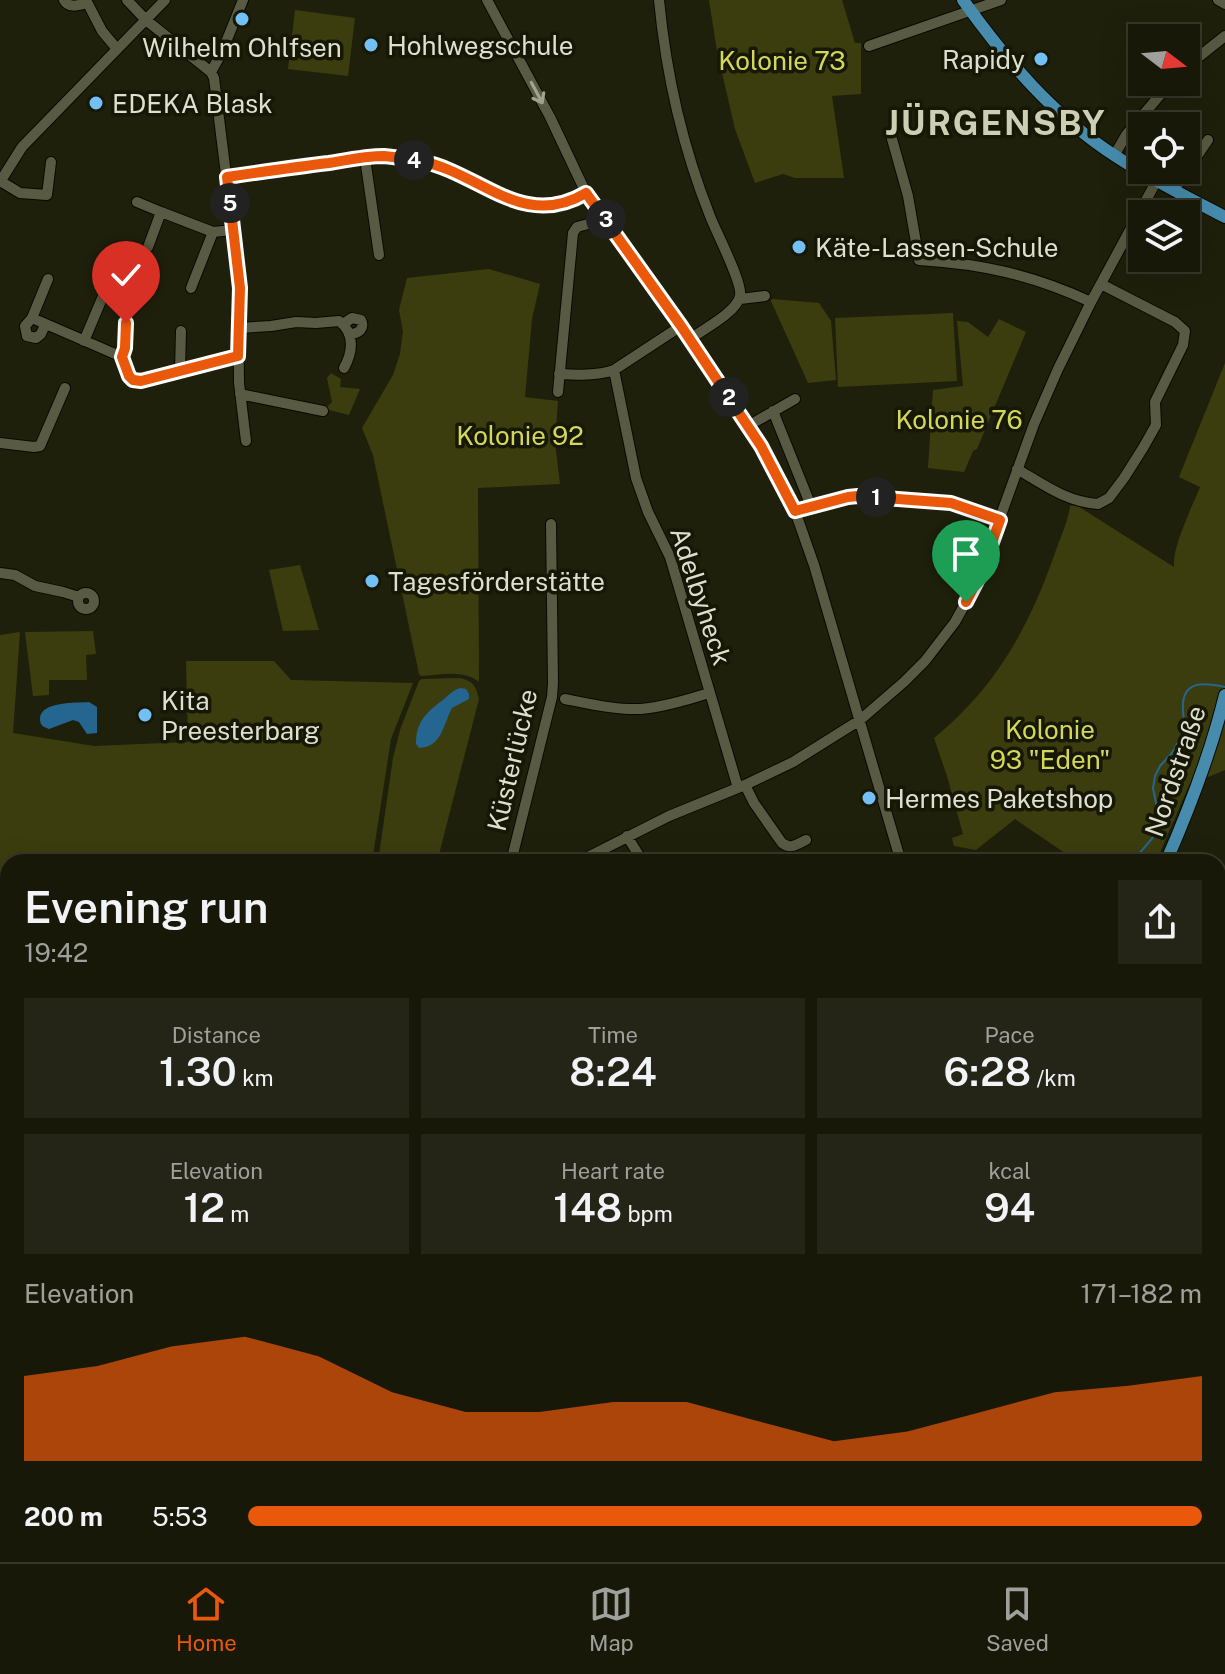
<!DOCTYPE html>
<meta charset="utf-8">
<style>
:root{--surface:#171808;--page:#242516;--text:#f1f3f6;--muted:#9ea09c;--line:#363729;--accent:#ea580c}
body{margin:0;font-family:"Public Sans",sans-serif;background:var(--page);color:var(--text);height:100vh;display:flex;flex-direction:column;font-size:30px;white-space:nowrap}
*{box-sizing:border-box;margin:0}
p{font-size:26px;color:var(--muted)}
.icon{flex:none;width:44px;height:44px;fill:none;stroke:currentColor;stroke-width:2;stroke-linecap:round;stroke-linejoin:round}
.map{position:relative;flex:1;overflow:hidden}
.panel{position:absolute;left:0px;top:854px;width:1226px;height:708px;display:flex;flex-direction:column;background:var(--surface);border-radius:24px 24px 0 0;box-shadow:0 8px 32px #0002,0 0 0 2px var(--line)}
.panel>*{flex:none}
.needle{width:52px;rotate:106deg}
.tools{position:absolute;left:1128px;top:24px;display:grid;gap:16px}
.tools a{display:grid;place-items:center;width:72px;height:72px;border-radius:0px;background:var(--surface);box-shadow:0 8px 32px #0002,0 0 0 2px var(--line);font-size:40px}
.pin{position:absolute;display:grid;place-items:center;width:68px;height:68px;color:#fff;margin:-82px -34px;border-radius:50% 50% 50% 0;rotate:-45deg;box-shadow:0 0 8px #0007}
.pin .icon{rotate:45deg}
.km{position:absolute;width:40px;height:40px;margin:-20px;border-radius:50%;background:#222;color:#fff;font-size:22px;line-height:40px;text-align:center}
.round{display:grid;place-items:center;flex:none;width:84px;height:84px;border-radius:0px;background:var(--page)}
.head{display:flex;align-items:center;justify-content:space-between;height:136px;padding:0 24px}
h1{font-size:44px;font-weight:600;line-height:60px}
.metrics{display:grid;grid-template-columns:repeat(3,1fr);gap:12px;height:136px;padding:8px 24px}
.metrics div{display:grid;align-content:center;border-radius:0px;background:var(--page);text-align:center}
.metrics b{font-size:40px;font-weight:600}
.metrics small{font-size:22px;font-weight:400}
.metrics p{font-size:22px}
.chart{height:224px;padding:16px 24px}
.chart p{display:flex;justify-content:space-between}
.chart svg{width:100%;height:144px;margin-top:8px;fill:var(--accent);opacity:.7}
ul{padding:0 24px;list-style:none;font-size:26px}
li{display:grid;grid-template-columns:128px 96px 1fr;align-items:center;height:60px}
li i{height:20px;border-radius:10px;background:var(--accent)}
.tabs{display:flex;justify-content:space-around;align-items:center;height:112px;border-top:2px solid var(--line);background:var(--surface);font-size:22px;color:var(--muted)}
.tabs a{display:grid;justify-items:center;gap:4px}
.tabs .on{color:var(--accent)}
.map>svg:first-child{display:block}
.green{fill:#3c3d0e}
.water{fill:#246690}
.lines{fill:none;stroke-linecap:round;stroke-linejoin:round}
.stream{stroke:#246690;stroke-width:2}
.minor-casing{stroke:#090900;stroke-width:12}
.major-casing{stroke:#090900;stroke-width:14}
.minor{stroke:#585a43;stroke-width:10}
.major{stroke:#478cad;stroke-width:12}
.oneway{stroke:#a1a391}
.route-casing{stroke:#fff;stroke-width:16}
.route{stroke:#ea580c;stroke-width:10}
.poi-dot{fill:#73c0f6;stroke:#161704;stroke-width:3}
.labels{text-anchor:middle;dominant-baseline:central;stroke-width:7;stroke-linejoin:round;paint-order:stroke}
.poi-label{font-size:26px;fill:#dddfd1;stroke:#161704;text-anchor:start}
.park-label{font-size:26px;fill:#d2d659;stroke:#161704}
.street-label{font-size:26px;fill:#dddfd1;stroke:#161704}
.district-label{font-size:34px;font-weight:bold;letter-spacing:2px;fill:#cdcfb5;stroke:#161704}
</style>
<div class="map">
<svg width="1225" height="1562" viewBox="0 0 1225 1562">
<rect width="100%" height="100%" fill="#1f200b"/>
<!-- green -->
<path class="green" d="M709 0H842L855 43H861V94L832 96 844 178H795L783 174 755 183 735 129 717 51Z
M295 10 355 18 348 76 288 69Z
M489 269 540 284 532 319 525 397 558 401 555 442 560 484 478 488 479 682C463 669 441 675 421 676L419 674 373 455 362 428 393 375 400 354 403 331 399 310 407 278Z
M772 299 819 303 831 321 836 380 808 383 771 301Z
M953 313 957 381 838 387 835 318Z
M999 319 1026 332 977 449 973 451 964 472 928 468 933 390 963 386 957 321 968 322 988 337Z
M1225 363V770L1189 785 1156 862H1078L1015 819 976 850 954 846 952 838 963 834 947 776 934 738C996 688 1029 627 1055 553 1060 538 1068 522 1070 506L1076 505 1174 567C1172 547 1192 507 1200 487L1179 477Z
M331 373 341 379 340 387 360 389 349 415 325 409 332 402 327 378Z
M300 565 319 630 283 631 269 570Z
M93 631 96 654 86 655 87 680H49V695L33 696 25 632Z
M20 632 13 733 94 746 188 742 186 661H274L291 680 413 683 391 739 372 862H8V986L0 982V635Z
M460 678C473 681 476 686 479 699L437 862H378L393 758 400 730 419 681 422 679Z
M0 1032 8 1037V1154L0 1152Z
M0 1247 8 1248V1554H114L112 1562H0Z
M1218 1326 1225 1337V1562H1088L1086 1554H1218Z
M326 1554H474L471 1562H325Z"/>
<!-- water -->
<path class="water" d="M461 688 466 689 469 694V699L452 708C443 725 442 747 419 748L416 744C416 721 427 712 444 699 450 694 453 690 461 688Z
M89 702 97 707V733L87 734 79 722 73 720 49 729C44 727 40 726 40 719 40 701 77 703 89 702Z"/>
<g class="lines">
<!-- stream -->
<path class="stream" d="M1132 862 1155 835 1159 827V818L1153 788 1155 776 1160 766 1172 753 1185 730C1185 723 1183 717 1183 710 1181 680 1204 682 1225 687"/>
<!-- minor casing -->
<g class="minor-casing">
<path id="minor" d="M64 0C69 9 79 5 87 3
M86 0 102 31 117 49
M127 0 146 20 211 72
M243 0 222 52 211 72 214 78 238 271 239 383 246 441
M487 0 550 117 586 193 681 326 761 446 795 511 814 565 901 862
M659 0C666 73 683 148 710 216 716 232 743 283 740 296 737 312 704 329 690 339
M1218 0 1225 4
M869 46 1001 0
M1186 67 1225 36
M892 139 908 196 919 260C983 264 1033 275 1091 302
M1114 156 1126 135 1171 82
M365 158 379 255
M227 177C257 173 287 168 317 164 337 162 358 158 378 156 392 156 407 159 420 161 480 172 522 231 586 193
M0 181 20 193 47 195 51 162
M0 182 22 147 165 0
M1174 190 1208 140
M137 202 161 212 148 247
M161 212 213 232 233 230
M191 288 213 232
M740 299 765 296
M32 318 122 357C128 368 127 378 141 381L238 356
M343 324 352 318 361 320C365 329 359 333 351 334
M45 325 41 334 36 338 27 336 25 326 32 318 48 279
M239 328 271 326 296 322 316 323 339 321C355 333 353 352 344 368
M84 341 106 289
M122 357 125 348 126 323
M180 370 181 331
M614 370 636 478 648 512 670 557 738 788
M559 374C578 375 596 376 614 370L681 326
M558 392 573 233 577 227 592 223 604 217
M240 394 323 411
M773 411 811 506
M748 426 795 399
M0 443 34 447 40 446 65 388
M1017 469C1044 485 1067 502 1098 504L1109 498 1124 478 1143 448 1156 425 1155 402 1183 345 1185 331 1175 322 1101 284
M795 511 848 497 858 496 951 503 1000 520
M0 573 15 575 35 586 63 592 79 597
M78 601a8 8 0 1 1 16 0a8 8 0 1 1-16 0Z
M565 699C590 704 616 710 641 709 664 707 687 700 709 693
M745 785 754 803 782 843C791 850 797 844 806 840
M627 836 643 862
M511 862 552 697 553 683 551 524
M578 862 669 816 745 785 793 762 860 720 904 682 925 661 955 622 976 584 1034 424 1058 369 1091 302 1157 180
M1218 1113 1225 1116
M0 1157 8 1160
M1218 1174 1225 1168
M790 1554 791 1562
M950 1554 951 1562
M284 1562 290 1554
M539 1562 540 1554"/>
</g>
<!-- major casing -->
<g class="major-casing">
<path id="major" d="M963 0C1006 60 1054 117 1117 157 1152 180 1189 198 1225 217
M1166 862C1190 807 1211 753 1225 695
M0 1004 8 1008
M0 1015 8 1020
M1070 1554 1072 1562
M1081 1554 1083 1562"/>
</g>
<!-- minor -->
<use href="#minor" class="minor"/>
<!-- major -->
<use href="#major" class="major"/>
</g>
<!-- one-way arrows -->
<defs><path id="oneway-shaft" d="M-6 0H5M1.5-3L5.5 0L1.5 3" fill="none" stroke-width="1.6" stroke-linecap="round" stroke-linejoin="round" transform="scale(2)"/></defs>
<use class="oneway" href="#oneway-shaft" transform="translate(537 93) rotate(62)"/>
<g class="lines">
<!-- route casing -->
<g class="route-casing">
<path id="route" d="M126 323 125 348 122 357 129 376 133 380 141 381 238 356 240 288 227 177C261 172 295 167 329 163 347 160 366 156 384 156 396 157 408 159 420 161 480 172 522 231 586 193L681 326 761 446 795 511 848 497 858 496 951 503 1000 520 981 573 966 602"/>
</g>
<!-- route -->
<use href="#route" class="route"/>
</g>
<!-- markers -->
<g class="poi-dot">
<circle cx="242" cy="19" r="8"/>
<circle cx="371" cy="45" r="8"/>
<circle cx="1041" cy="59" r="8"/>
<circle cx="96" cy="103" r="8"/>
<circle cx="799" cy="247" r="8"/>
<circle cx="372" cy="581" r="8"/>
<circle cx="145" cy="715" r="8"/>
<circle cx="869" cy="798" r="8"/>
</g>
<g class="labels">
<!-- poi labels -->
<g class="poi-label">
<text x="387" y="45">Hohlwegschule</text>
<text x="242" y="47" text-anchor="middle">Wilhelm Ohlfsen</text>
<text x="1025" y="59" text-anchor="end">Rapidy</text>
<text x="112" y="103">EDEKA Blask</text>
<text x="815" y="247">Käte-Lassen-Schule</text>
<text x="388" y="581">Tagesförderstätte</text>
<text x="161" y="700">Kita<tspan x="161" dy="30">Preesterbarg</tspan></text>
<text x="885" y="798">Hermes Paketshop</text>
</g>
<!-- park labels -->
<g class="park-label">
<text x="782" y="60">Kolonie 73</text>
<text x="959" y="419">Kolonie 76</text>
<text x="520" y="435">Kolonie 92</text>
<text x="1050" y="729">Kolonie<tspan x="1050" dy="30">93 "Eden"</tspan></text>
</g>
<!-- street labels -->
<g class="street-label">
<text transform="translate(701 596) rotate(72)">Adelbyheck</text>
<text transform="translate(512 760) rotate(-77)">Küsterlücke</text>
<text transform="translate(1175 771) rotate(-71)">Nordstraße</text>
</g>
<!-- district labels -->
<g class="district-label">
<text x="996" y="123">JÜRGENSBY</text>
</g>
</g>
</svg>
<div class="tools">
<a><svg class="needle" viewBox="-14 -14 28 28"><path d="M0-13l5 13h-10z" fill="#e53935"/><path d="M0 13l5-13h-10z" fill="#9ea09c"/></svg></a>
<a><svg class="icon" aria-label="locate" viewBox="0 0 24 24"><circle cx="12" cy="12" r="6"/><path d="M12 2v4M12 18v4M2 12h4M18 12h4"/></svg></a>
<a><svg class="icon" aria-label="layers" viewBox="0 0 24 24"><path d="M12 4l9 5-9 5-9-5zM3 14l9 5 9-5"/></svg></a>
</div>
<div class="pin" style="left:966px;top:602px;background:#1e9e55"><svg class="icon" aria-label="arrive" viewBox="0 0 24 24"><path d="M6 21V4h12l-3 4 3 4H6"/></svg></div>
<div class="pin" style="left:126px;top:323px;background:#d93025"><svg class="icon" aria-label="check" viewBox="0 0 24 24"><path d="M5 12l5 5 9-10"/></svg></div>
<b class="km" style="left:876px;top:497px">1</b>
<b class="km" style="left:729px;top:397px">2</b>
<b class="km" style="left:606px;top:219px">3</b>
<b class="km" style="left:414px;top:160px">4</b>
<b class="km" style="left:230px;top:203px">5</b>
<section class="panel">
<div class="head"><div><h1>Evening run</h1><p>19:42</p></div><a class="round"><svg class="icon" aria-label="share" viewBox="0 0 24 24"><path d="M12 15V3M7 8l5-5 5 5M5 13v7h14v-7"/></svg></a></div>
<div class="metrics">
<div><p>Distance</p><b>1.30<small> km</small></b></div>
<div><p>Time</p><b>8:24</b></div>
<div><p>Pace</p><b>6:28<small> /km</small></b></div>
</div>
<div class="metrics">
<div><p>Elevation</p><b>12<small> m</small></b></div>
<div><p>Heart rate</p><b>148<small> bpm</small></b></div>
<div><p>kcal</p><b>94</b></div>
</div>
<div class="chart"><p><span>Elevation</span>171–182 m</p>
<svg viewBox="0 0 160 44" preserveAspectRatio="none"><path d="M0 44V18L10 15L20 9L30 6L40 12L50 23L60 29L70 29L80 26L90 26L100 32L110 38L120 35L130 29L140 23L150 21L160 18V44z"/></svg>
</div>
<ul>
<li><b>200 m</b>5:53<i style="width:100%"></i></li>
</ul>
</section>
</div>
<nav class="tabs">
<a class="on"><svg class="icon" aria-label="home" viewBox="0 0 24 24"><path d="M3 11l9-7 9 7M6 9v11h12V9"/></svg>Home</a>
<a><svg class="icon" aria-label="map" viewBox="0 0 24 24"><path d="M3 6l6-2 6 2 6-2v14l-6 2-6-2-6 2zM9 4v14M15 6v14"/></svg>Map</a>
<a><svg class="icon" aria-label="saved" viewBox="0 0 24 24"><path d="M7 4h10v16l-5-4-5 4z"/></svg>Saved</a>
</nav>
